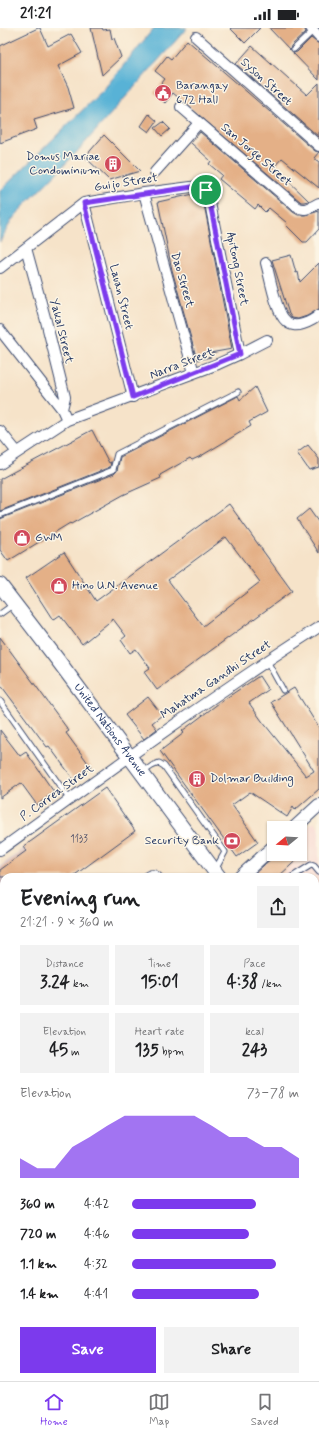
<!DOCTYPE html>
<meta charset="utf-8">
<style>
:root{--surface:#fff;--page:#f2f2f2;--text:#202124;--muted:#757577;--line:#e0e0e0;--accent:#7c3aed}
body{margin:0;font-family:Mynerve,sans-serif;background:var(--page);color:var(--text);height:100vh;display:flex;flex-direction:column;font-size:15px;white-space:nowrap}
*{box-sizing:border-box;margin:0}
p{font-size:13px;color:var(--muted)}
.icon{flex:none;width:22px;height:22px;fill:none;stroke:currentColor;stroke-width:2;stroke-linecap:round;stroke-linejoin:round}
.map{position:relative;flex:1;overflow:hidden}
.drawer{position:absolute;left:0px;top:845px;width:319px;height:508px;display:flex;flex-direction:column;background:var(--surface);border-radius:12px 12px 0 0;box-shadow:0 1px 3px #0004}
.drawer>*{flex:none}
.needle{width:26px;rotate:252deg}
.tools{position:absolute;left:267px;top:793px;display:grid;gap:8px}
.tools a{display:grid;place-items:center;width:40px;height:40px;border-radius:0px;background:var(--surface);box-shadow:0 1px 3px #0004;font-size:20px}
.pin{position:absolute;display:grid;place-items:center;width:34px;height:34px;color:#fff;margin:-17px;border:2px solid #fff;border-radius:50%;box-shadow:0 1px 4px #0007}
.round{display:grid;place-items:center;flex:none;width:42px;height:42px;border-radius:0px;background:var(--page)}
.headline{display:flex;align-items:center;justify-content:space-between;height:68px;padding:0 20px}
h1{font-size:22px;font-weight:800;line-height:30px}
.stats{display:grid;grid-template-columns:repeat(3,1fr);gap:6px;height:68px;padding:4px 20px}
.stats div{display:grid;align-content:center;border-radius:0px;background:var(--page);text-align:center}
.stats b{font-size:17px;font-weight:800}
.stats small{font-size:11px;font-weight:400}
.stats p{font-size:11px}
.chart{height:112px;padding:8px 20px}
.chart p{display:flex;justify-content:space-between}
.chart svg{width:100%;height:72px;margin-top:4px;fill:var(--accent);opacity:.7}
.button{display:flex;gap:8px;margin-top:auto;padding:8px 20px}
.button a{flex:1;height:46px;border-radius:0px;background:var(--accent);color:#fff;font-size:16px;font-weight:800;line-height:46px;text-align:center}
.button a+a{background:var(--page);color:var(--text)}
ul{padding:0 20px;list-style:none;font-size:13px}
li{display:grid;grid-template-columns:64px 48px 1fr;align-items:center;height:30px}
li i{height:10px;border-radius:5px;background:var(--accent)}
.status{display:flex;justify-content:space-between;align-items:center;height:28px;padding:0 20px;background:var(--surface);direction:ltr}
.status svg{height:11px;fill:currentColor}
.dock{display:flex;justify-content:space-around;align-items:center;height:56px;border-top:1px solid var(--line);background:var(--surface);font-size:11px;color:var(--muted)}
.dock a{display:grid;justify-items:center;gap:2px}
.dock .current{color:var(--accent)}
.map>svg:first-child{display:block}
.built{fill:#f7d0ce}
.industrial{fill:#d2bec4}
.water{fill:#59b2d6;stroke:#3a709a}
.building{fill:#e4b087;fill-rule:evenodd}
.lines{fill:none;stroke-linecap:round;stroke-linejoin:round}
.service-casing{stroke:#3c4a6e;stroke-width:7}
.minor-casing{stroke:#3c4a6e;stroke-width:12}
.tertiary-casing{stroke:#3c4a6e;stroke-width:14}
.secondary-casing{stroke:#3c4a6e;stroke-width:16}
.service{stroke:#fff;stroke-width:5}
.minor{stroke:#fff;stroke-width:10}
.tertiary{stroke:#fff;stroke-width:12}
.secondary{stroke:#fff;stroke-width:14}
.route-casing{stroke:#fff;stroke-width:8}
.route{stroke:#7c3aed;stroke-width:5}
.labels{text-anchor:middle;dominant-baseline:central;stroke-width:3;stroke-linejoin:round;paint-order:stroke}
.number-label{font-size:10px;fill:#4d4f68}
.street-label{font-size:12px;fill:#1b2f5e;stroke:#fcf5e5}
.poi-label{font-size:12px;fill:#1b2f5e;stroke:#fcf5e5;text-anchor:start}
</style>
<div class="status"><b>21:21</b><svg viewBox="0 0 49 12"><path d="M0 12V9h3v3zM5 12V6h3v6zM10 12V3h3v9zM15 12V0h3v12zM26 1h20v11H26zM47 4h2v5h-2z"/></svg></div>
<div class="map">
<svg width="319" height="1353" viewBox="0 0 319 1353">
<rect width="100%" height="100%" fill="#fcf5e5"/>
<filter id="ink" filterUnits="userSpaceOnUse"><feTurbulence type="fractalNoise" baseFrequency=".025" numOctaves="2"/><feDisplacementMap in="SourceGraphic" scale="8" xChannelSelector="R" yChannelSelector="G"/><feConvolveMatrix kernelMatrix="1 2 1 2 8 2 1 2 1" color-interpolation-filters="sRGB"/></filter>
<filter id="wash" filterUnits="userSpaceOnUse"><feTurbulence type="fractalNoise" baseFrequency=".012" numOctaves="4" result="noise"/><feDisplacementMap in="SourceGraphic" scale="16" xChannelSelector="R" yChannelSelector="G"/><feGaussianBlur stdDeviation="0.9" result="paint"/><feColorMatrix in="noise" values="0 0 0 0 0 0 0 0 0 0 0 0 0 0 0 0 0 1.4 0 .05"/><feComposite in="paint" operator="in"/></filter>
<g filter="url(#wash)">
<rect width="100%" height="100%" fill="#f6e3c9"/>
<!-- built -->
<path class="built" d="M314 794 319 800V956L315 952V849H249L276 826H300V805Z
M0 1267 4 1273V1349H53L49 1353H0Z"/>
<!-- industrial -->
<path class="industrial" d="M27 818 51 849H4V1207L0 1211V839Z"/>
<!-- water -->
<path class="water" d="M154 0H187L76 125 24 178 11 193 0 214V163L104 61Z"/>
<g id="blocks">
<!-- building -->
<path class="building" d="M38 0H40L48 18 71 6 82 25 58 38 68 59 74 80 34 92 37 101 0 115V18Z
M91 0H102L103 2 110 1 112 11 114 10 121 29 102 47Z
M230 0H260L245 15Z
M269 0H304L306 4 291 18 290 22Z
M311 10 319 16V52L293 25 297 24Z
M187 12 315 123 319 124 314 130 319 134V160L282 130 274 139 309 173 305 174H301L173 65 165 75 154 65 165 51 155 43 167 28 171 31Z
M252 18 307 67 319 55V109L236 36Z
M149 86 157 93 149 104 141 98Z
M163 94 170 101 162 108 155 100Z
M200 104 293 184 298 187H306L319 183V201L307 214H303L286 197 287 195 269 180 265 184 258 177 255 181 219 151 222 147 209 136 211 133 191 115Z
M104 107 140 143 109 152 85 129Z
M198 165 201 166 204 176 232 321 210 325 211 329 197 332 172 242 158 174Z
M291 227 296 245 298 244 300 254 319 235V281L307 288 298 291 292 290 289 286 272 232Z
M255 359 267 384 249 394 251 398 201 428 192 432 190 430 160 447 161 450 123 467 71 496 70 495 8 533 0 522V491L114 446 117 443 120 429 238 368 240 372Z
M92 402 109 435 111 434 110 439 0 483V451Z
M308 417 319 431V439L309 442 297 425Z
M229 476 292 563 157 662 144 644 150 640 136 621 130 625 121 612 126 608 113 591 82 616 60 587 53 592 26 550 64 524 96 573ZM226 509 260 554 203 598 168 552Z
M309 481 319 495V525L297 491Z
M0 609 69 703 66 705 91 739 74 752 49 718 47 719 0 656Z
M259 648 268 662 249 675 262 693 306 748 314 743 271 674 294 660 319 700V761L295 782 293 779 287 789 250 764 232 777 258 814 237 829 160 723 184 705 182 703 219 675Z
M148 669 162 687 152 695 157 701 144 711 125 687Z
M0 702 20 728 26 724 54 764 37 777 21 755 0 770Z
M105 760 135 803 72 849H0V842L26 823 23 819Z
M276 826H303L278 849H251Z"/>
</g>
</g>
<g filter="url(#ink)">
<use href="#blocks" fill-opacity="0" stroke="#3c4a6e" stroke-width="1"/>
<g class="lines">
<!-- service casing -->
<g class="service-casing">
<path id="service" d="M294 21 315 1
M0 487 113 442 117 426 238 364
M0 586 14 576
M267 633 283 662
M0 673 70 772
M142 745 152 738 159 735 164 738 225 824 215 842
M143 849C149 844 154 842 160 849
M292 849 311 837 314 838 319 844
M315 876 319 873
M315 913 319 910
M0 1020 4 1026
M315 1183 319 1180
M315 1220 319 1226
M102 1353 106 1349"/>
</g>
<!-- minor casing -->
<g class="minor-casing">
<path id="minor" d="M311 0 319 9
M196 9 319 118
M181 79 297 179C305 184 311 179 319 175
M155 144 199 95
M144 165 194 345
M84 175 133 369
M26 220 46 293 65 369 62 381 67 392
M266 235C270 249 276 285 286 293 290 298 297 298 303 296 309 294 314 292 319 287
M0 240 84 175 144 165 199 158 206 161 209 170 240 326
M0 302 62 381
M0 403 17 424
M0 436 67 392 218 336 240 326 267 312
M0 822C105 746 210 669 319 599"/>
</g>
<!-- tertiary casing -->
<g class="tertiary-casing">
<path id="tertiary" d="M294 800 319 777
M240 849 274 818"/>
</g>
<!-- secondary casing -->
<g class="secondary-casing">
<g id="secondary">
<path id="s1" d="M0 557 57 631 219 849"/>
<path d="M315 976 319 981"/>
<path d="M315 1006 319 1003"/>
<path d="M0 1232 4 1229"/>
<path d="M315 1297 319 1294"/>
<path d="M253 1353 257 1349"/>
</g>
</g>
<!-- service -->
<use href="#service" class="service"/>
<!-- minor -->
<use href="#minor" class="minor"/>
<!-- tertiary -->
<use href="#tertiary" class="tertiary"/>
<!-- secondary -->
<use href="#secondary" class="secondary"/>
</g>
</g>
<g class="lines" filter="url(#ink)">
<!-- route casing -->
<g class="route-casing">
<path id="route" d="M199 158 206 162 209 170 240 326 133 369 84 175Z"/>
</g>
<!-- route -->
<use href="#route" class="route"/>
</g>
<!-- icons -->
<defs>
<g id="civic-disc" transform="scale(0.9)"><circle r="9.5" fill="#d1495b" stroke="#fcf5e5"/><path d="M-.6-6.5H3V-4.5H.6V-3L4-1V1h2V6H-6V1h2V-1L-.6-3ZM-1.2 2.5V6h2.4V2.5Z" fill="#fff"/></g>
<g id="building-disc" transform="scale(0.9)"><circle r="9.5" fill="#d1495b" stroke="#fcf5e5"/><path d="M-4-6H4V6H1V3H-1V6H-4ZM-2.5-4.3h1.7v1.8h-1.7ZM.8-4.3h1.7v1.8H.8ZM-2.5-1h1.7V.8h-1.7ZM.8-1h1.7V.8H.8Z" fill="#fff"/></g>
<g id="shop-disc" transform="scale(0.9)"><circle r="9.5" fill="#d1495b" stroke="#fcf5e5"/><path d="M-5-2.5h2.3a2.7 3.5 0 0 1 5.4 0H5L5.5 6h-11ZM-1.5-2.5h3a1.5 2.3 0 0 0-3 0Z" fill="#fff"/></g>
<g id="bank-disc" transform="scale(0.9)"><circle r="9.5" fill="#d1495b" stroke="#fcf5e5"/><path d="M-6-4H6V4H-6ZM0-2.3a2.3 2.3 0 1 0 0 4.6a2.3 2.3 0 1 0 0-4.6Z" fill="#fff"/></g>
</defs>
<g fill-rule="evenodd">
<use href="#civic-disc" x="163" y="65"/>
<use href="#building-disc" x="113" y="136"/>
<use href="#shop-disc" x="22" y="510"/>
<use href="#shop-disc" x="59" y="558"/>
<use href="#building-disc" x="197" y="751"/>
<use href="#bank-disc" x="232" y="813"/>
</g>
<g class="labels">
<!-- number labels -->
<g class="number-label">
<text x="79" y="811">1133</text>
</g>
<!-- street labels -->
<g class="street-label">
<text transform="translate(266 54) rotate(42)">Syson Street</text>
<text transform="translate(256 127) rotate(41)">San Jorge Street</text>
<text transform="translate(126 155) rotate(-9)">Guijo Street</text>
<text transform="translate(237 241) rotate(79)">Apitong Street</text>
<text transform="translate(182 252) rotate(74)">Dao Street</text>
<text transform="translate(121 269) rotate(76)">Lauan Street</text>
<text transform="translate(61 303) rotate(76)">Yakal Street</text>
<text transform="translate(182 336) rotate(-21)">Narra Street</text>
<text transform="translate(216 652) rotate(-34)">Mahatma Gandhi Street</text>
<text stroke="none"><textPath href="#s1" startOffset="182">United Nations Avenue</textPath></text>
<text transform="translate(57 765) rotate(-36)">P. Correa Street</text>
</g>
<!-- poi labels -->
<g class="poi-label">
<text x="176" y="58">Barangay<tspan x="176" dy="14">672 Hall</tspan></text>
<text x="100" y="129" text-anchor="end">Domus Mariae<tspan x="100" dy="14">Condominium</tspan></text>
<text x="35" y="510">GWM</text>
<text x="72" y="558">Hino U.N. Avenue</text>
<text x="210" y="751">Dolmar Building</text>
<text x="219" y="813" text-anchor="end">Security Bank</text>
</g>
</g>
</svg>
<div class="tools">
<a><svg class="needle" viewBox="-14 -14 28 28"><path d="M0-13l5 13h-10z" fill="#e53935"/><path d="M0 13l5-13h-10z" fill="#757577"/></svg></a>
</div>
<div class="pin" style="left:206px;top:162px;background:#1e9e55"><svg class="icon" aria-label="arrive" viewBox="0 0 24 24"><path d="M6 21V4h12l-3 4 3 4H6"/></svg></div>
<section class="drawer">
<div class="headline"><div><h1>Evening run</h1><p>21:21 · 9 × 360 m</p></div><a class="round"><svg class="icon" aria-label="share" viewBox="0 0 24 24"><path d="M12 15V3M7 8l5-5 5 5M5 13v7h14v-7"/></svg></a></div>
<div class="stats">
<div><p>Distance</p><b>3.24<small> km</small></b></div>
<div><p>Time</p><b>15:01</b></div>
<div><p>Pace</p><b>4:38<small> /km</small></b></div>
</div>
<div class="stats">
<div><p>Elevation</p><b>45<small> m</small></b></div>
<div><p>Heart rate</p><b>135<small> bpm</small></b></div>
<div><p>kcal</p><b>243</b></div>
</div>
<div class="chart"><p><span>Elevation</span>73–78 m</p>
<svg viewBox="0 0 160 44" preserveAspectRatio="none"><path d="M0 44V32L10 38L20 38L30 25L40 19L50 12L60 6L70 6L80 6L90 6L100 6L110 12L120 19L130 19L140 25L150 25L160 32V44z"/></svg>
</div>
<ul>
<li><b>360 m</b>4:42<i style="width:74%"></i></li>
<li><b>720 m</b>4:46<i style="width:70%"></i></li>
<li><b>1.1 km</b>4:32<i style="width:86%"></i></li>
<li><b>1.4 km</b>4:41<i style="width:76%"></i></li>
</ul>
<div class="button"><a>Save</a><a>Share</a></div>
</section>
</div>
<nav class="dock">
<a class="current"><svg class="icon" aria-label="home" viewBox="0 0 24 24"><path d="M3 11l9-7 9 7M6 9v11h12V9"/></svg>Home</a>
<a><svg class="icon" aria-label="map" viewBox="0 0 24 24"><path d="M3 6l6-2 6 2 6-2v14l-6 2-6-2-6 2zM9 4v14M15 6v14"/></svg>Map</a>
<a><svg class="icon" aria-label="saved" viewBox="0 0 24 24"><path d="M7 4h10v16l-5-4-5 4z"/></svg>Saved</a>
</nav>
